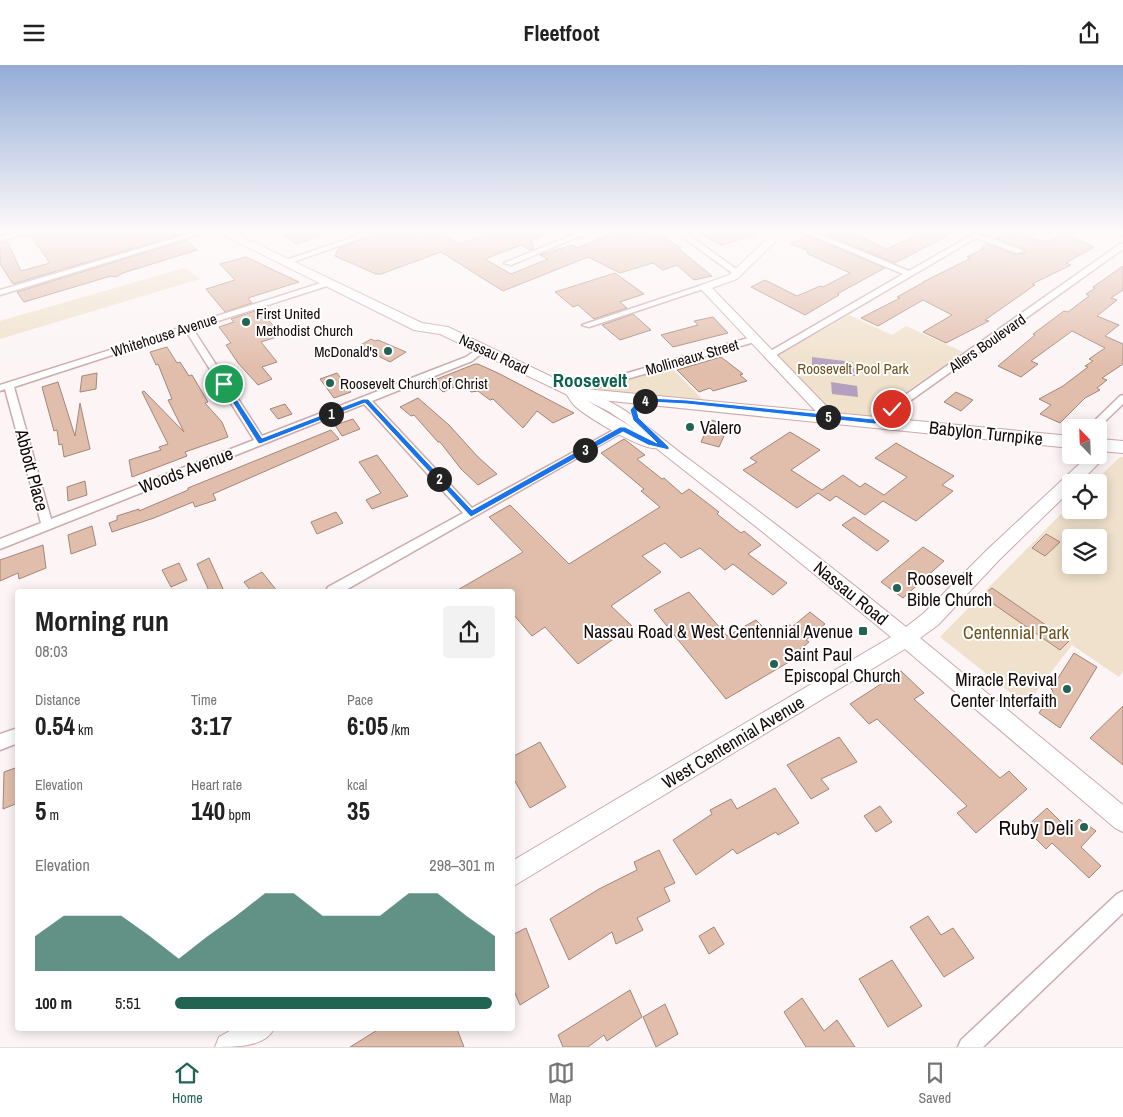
<!DOCTYPE html>
<meta charset="utf-8">
<style>
:root{--surface:#fff;--page:#f2f2f2;--text:#222;--muted:#767676;--line:#e0e0e0;--accent:#216454}
body{margin:0;font-family:"Archivo Narrow",sans-serif;background:var(--page);color:var(--text);height:100vh;display:flex;flex-direction:column;font-size:19px;white-space:nowrap}
*{box-sizing:border-box;margin:0}
p{font-size:16px;color:var(--muted)}
.icon{flex:none;width:28px;height:28px;fill:none;stroke:currentColor;stroke-width:2;stroke-linecap:round;stroke-linejoin:round}
.map{position:relative;flex:1;overflow:hidden}
.sheet{position:absolute;left:15px;top:524px;width:500px;height:442px;display:flex;flex-direction:column;background:var(--surface);border-radius:5px;box-shadow:0 2px 12px #0003}
.sheet>*{flex:none}
.needle{width:32px;rotate:337deg}
.fabs{position:absolute;left:1062px;top:354px;display:grid;gap:10px}
.fabs a{display:grid;place-items:center;width:45px;height:45px;border-radius:5px;background:var(--surface);box-shadow:0 2px 12px #0003;font-size:25px}
.pin{position:absolute;display:grid;place-items:center;width:42px;height:42px;color:#fff;margin:-21px;border:2px solid #fff;border-radius:50%;box-shadow:0 1px 5px #0007}
.km{position:absolute;width:25px;height:25px;margin:-12px;border-radius:50%;background:#222;color:#fff;font-size:14px;line-height:25px;text-align:center}
.round{display:grid;place-items:center;flex:none;width:52px;height:52px;border-radius:5px;background:var(--page)}
.summary{display:flex;align-items:center;justify-content:space-between;height:85px;padding:0 20px}
h1{font-size:28px;font-weight:700;line-height:38px}
.metrics{display:grid;grid-template-columns:repeat(3,1fr);gap:8px;height:85px;padding:5px 20px}
.metrics div{display:grid;align-content:center}
.metrics b{font-size:25px;font-weight:700}
.metrics small{font-size:14px;font-weight:400}
.metrics p{font-size:14px}
.chart{height:140px;padding:10px 20px}
.chart p{display:flex;justify-content:space-between}
.chart svg{width:100%;height:90px;margin-top:5px;fill:var(--accent);opacity:.7}
ul{padding:0 20px;list-style:none;font-size:16px}
li{display:grid;grid-template-columns:80px 60px 1fr;align-items:center;height:38px}
li i{height:12px;border-radius:6px;background:var(--accent)}
header{display:flex;justify-content:space-between;align-items:center;height:65px;padding:0 20px;background:var(--surface);font-size:22px;font-weight:700}
.tabs{display:flex;justify-content:space-around;align-items:center;height:70px;border-top:1px solid var(--line);background:var(--surface);font-size:14px;color:var(--muted)}
.tabs a{display:grid;justify-items:center;gap:2px}
.tabs .on{color:var(--accent)}
.map>svg:first-child{display:block}
.green{fill:#efe1cb;fill-rule:evenodd}
.water{fill:#b3a0be}
.building{fill:#e1bdab;stroke:#a38678}
.lines{fill:none;stroke-linecap:round;stroke-linejoin:round}
.street-casing{stroke:#cdaaab;stroke-width:3}
.secondary-casing{stroke:#cdaaab;stroke-width:2}
.primary-casing{stroke:#cdaaab;stroke-width:2}
.street{fill:#fff;fill-rule:evenodd}
.secondary{fill:#fff;fill-rule:evenodd}
.primary{fill:#fff;fill-rule:evenodd}
.route{fill:#1a73e8;stroke:#fff}
.poi-dot{fill:#216454;stroke:#fff;stroke-width:2}
.labels{text-anchor:middle;dominant-baseline:central;stroke-width:4;stroke-linejoin:round;paint-order:stroke}
.far-poi-label{font-size:15px;fill:#140809;stroke:#fff;text-anchor:start}
.far-street-label{font-size:15px;fill:#140809;stroke:#fff}
.far-park-label{font-size:15px;fill:#6f521e;stroke:#fff}
.poi-label{font-size:18px;fill:#140809;stroke:#fff;text-anchor:start}
.street-label{font-size:18px;fill:#140809;stroke:#fff}
.park-label{font-size:18px;fill:#6f521e;stroke:#fff}
.far-district-label{font-size:19px;font-weight:bold;fill:#0c614f;stroke:#fff}
.near-poi-label{font-size:21px;fill:#140809;stroke:#fff;text-anchor:end}
</style>
<header><svg class="icon" aria-label="menu" viewBox="0 0 24 24"><path d="M4 6h16M4 12h16M4 18h16"/></svg>Fleetfoot<svg class="icon" aria-label="share" viewBox="0 0 24 24"><path d="M12 15V3M7 8l5-5 5 5M5 13v7h14v-7"/></svg></header>
<div class="map">
<svg width="1123" height="982" viewBox="0 0 1123 982">
<rect width="100%" height="100%" fill="#fcf4f5"/>
<!-- green -->
<path class="green" d="M184 203 200 214 0 274V256Z
M849 250 892 270 906 261 963 287 870 352 831 347 777 291Z
M669 300 703 335 601 327 600 321Z
M1120 392H1123V606L1119 612 1072 580 1026 640 940 572 1071 439V445H1099V418L1094 417ZM1071 472H1099V500H1071Z"/>
<!-- water -->
<path class="water" d="M812 292 853 297 855 311 812 306Z
M831 317 857 321 858 332 832 329Z"/>
<!-- building -->
<path class="building" d="M38 166H175L179 170 13 219 0 199V178L7 176 21 206 50 198 30 170Z
M278 166H329V168L296 179Z
M384 166H410L416 170 425 166H435L459 179 495 166H555L531 176 534 184 530 185 521 180 485 194 511 209 548 194 540 190 572 180 577 183 619 166H625L635 172 643 168 652 172 658 170 681 183 679 184 712 211 694 215 677 200 663 205 653 198 620 208 588 192 503 226 441 187 381 209H376L335 191 339 183Z
M696 166H754L755 170 721 180Z
M817 166H848L887 184 925 166H956L895 198Z
M1009 166 1045 177 1065 169 1094 182 1066 198 1071 200 1032 219 1035 220 985 255 989 256 946 278 923 267 952 250 923 235 878 261 861 253 900 233 897 232 924 217H923L971 193 967 192 983 184 981 183 987 179 1016 190 1025 188V184L997 174Z
M807 170 885 203 837 229 839 230 805 250 751 222 765 215 797 231 820 221 823 222 850 208 808 189 807 185 791 179Z
M186 175 197 185 123 208 116 212 111 211 24 237 17 227Z
M246 192 299 217 248 233 252 238 225 247 206 224 235 215 220 199Z
M1123 201V225L1111 233 1117 235 1097 251 1119 260 1105 271 1123 279V299L1102 313 1107 315 1097 323 1100 325 1085 333 1060 358 1040 349 1051 340 1039 334 1063 321 1088 302 1085 301 1093 296 1089 294 1105 283 1072 266 1031 296 1038 299 1021 312 998 301 1035 270 1033 269 1064 246 1068 247 1089 231 1086 229 1095 223 1093 222Z
M615 208 644 229 620 237 627 243 594 254 578 240 573 242 555 227Z
M258 245 283 270 261 277 277 297 262 302 272 314 258 320 238 298 226 280 231 278 219 262 234 257 231 254Z
M633 249 651 265 620 275 602 260Z
M713 252 728 268 673 282 661 270 698 260 694 256Z
M371 274 375 276 378 275 406 287 390 297 359 281Z
M167 282 177 298 180 297 189 311 192 310 208 337 205 338 222 357 228 372 185 387 187 391 132 412 129 395 161 385 159 382 168 379 142 327 144 326 184 367 168 335 172 334 158 299 156 300 150 287Z
M721 292 743 309 740 310 747 316 713 326 710 323 699 327 677 305Z
M475 299H478L500 309 574 348 553 358 537 346 523 363 493 334 490 335 478 326 471 327 467 323 461 325 457 321 443 327 432 316Z
M97 308 96 324 80 327 82 311Z
M337 308 351 327 334 333 320 314Z
M58 317 75 371 80 338 90 384 64 392 62 379 59 380 57 365 54 366 42 322Z
M956 327 973 335 961 346 944 337Z
M418 333 449 360 478 392 497 409 478 420 461 404 440 377H438L414 350 411 351 400 342Z
M285 339 292 349 278 354 270 344Z
M353 354 360 364 342 371 335 360Z
M711 355 729 360 719 382 701 377Z
M331 365 339 374 213 429 216 435 195 442 193 437 154 453 112 467 109 458 117 455V451L139 444V446L188 425V423Z
M790 367 820 385 791 405 822 425 843 410 860 422 865 418 884 430 907 412 875 393 896 378 954 411 942 420 953 426 916 456 883 436 865 450 836 431 830 436 818 428 797 443 743 405 757 397 750 393Z
M624 374 645 390 637 394 662 414 664 413 682 429 689 424 719 447 717 449 741 468 744 466 761 480 748 489 787 518 773 530 733 499 725 505 700 483 681 493 665 478 642 491 661 507 611 541 632 561 578 599 545 562 532 571 512 548V526H456L523 487 489 452 510 440 569 499 660 442 641 426 644 424 601 388Z
M377 390 408 431 372 444 366 435 381 428 359 397Z
M85 416 87 430 68 436 67 422Z
M336 447 343 458 317 469 311 457Z
M854 452 889 476 877 486 842 460Z
M92 461 96 480 71 489 68 470Z
M1046 469 1060 477 1045 491 1032 483Z
M43 480 46 503 19 514 18 508 0 516V495Z
M923 482 944 496 903 533 881 517Z
M209 493 224 526H209L197 499Z
M179 498 187 515 171 522 162 505Z
M262 507 277 526H251L244 517Z
M992 523 1069 576 1060 585 982 531Z
M689 527 727 571 756 555 772 571 787 558 792 562 810 547 825 559 806 575 809 577 787 595 789 597 726 634 654 545Z
M1074 588 1097 602 1060 663 1039 648 1053 626 1051 624Z
M901 606 924 628 914 634 1000 713 1009 706 1027 724 976 768 957 748 967 741 877 654 869 659 850 639Z
M1123 641V700L1090 673Z
M839 672 857 697 821 714 829 724 811 734 787 700Z
M540 677 566 722 530 743 512 711V692Z
M18 702V738L3 744 4 707Z
M775 723 799 758 778 770 776 767 737 789 733 784 696 810 673 775 712 749 710 745 731 734 737 744Z
M880 741 892 757 876 767 864 751Z
M1047 743 1068 764 1079 754 1096 766 1081 782 1101 801 1089 813 1052 778 1046 784 1025 763Z
M659 785 675 818 664 823 670 836 637 853 643 865 616 879 612 867 569 895 550 854 599 824 637 805 634 797Z
M928 851 941 870 953 863 974 893 944 912 910 862Z
M714 862 724 879 709 889 699 871Z
M526 863 549 922 520 940 512 921V870Z
M892 895 922 941 888 962 859 914Z
M630 925 642 952 607 976 604 970 588 982H563L558 970Z
M802 933 824 966 837 955 855 982H806L784 947Z
M665 939 678 969 656 982 643 952Z
M379 964H457L464 982H350Z"/>
<g class="lines">
<!-- street casing -->
<g class="street-casing">
<path id="street" d="M24 166H36L0 176V172Z
M199 166H210L0 230V225Z
M371 166H382L287 199 280 197Z
M582 166H592L511 200 504 198Z
M674 166H683L742 208 735 210Z
M802 166H812L909 206 970 171 960 166H971L1024 186 1017 188 976 173 773 292H767V288L903 209Z
M1112 166H1123V170Z
M1120 179H1123V184L879 358H871L870 356 871 354Z
M327 216H330V220L193 264 262 371 466 292 482 281 487 284 472 296 372 336 472 443 619 362 623 361 628 364 344 526H326L328 522 463 448 364 339 0 484V474L41 458 5 324 0 326V320ZM186 266 254 375 51 454 14 322Z
M702 220 709 222 589 262 582 260Z
M755 271 758 272V276L575 329 572 330 567 327 569 325Z
M1123 330V339L1099 362H1088L1120 331Z
M18 663V678L0 685V669Z
M1123 826V848L983 982H958L961 975 1117 829Z"/>
</g>
<!-- secondary casing -->
<g class="secondary-casing">
<path id="secondary" d="M775 166H786L737 214 712 223 834 349 836 352 834 355H824L699 222 701 220 729 210Z
M575 323C622 335 652 367 690 395 763 449 835 504 906 562L924 548 988 484 1089 390H1099V385L1103 386 1106 390 1103 394 1079 418H1071V425L1000 494 938 560 920 573 1123 740V767L1115 763 905 584 512 822V796L891 572 764 468 656 383C643 386 585 351 574 340 571 337 568 331 565 327L567 324ZM586 335 608 346 635 364Z
M233 964H274C264 982 237 982 215 982L219 972Z"/>
</g>
<!-- primary casing -->
<g class="primary-casing">
<path id="primary" d="M215 166H230L422 258 448 262 575 323 1071 371V383L572 332 440 269 414 265Z
M1099 374 1123 376V388L1099 386Z"/>
</g>
<!-- street -->
<use href="#street" class="street"/>
<!-- secondary -->
<use href="#secondary" class="secondary"/>
<!-- primary -->
<use href="#primary" class="primary"/>
</g>
<!-- sky -->
<linearGradient id="sky" x2="0" y2="1"><stop stop-color="#93acd7"/><stop offset="0.55" stop-color="#fefafa"/><stop offset="1" stop-color="#fefafa" stop-opacity="0"/></linearGradient>
<rect width="1123" height="303" fill="url(#sky)"/>
<!-- route -->
<path class="route" d="M224 317 227 319 262 373 363 334H368L472 445 620 362H625L657 378 633 355 630 345 634 340 649 333 687 335 873 354 890 343 896 344 875 359 687 339 650 337 637 345 639 353 669 382V385L648 380 623 367 471 452 365 338 260 379 258 378 221 319Z"/>
<!-- markers -->
<g class="poi-dot">
<circle cx="246" cy="257" r="5"/>
<circle cx="388" cy="286" r="5"/>
<circle cx="330" cy="318" r="5"/>
<circle cx="690" cy="362" r="5"/>
<circle cx="897" cy="523" r="5"/>
<rect x="858" y="561" width="10" height="10" rx="2.5"/>
<circle cx="774" cy="599" r="5"/>
<circle cx="1067" cy="624" r="5"/>
<circle cx="1084" cy="762" r="5"/>
</g>
<g class="labels">
<!-- far-poi labels -->
<g class="far-poi-label">
<text x="256" y="248">First United<tspan x="256" dy="17">Methodist Church</tspan></text>
<text x="378" y="286" text-anchor="end">McDonald's</text>
<text x="340" y="318">Roosevelt Church of Christ</text>
</g>
<!-- far-street labels -->
<g class="far-street-label">
<text transform="translate(164 270) rotate(-18)">Whitehouse Avenue</text>
<text transform="translate(987 278) rotate(-35)">Allers Boulevard</text>
<text transform="translate(494 289) rotate(25)">Nassau Road</text>
<text transform="translate(692 292) rotate(-16)">Mollineaux Street</text>
</g>
<!-- far-park labels -->
<g class="far-park-label">
<text x="853" y="303">Roosevelt Pool Park</text>
</g>
<!-- poi labels -->
<g class="poi-label">
<text x="700" y="362">Valero</text>
<text x="907" y="513">Roosevelt<tspan x="907" dy="21">Bible Church</tspan></text>
<text x="853" y="566" text-anchor="end">Nassau Road &amp; West Centennial Avenue</text>
<text x="784" y="589">Saint Paul<tspan x="784" dy="21">Episcopal Church</tspan></text>
<text x="1057" y="614" text-anchor="end">Miracle Revival<tspan x="1057" dy="21">Center Interfaith</tspan></text>
</g>
<!-- street labels -->
<g class="street-label">
<text transform="translate(986 368) rotate(6)">Babylon Turnpike</text>
<text transform="translate(32 405) rotate(75)">Abbott Place</text>
<text transform="translate(186 405) rotate(-21)">Woods Avenue</text>
<text transform="translate(851 528) rotate(39)">Nassau Road</text>
<text transform="translate(733 677) rotate(-31)">West Centennial Avenue</text>
</g>
<!-- park labels -->
<g class="park-label">
<text x="1016" y="567">Centennial Park</text>
</g>
<!-- far-district labels -->
<g class="far-district-label">
<text x="590" y="315">Roosevelt</text>
</g>
<!-- near-poi labels -->
<g class="near-poi-label">
<text x="1074" y="762">Ruby Deli</text>
</g>
</g>
</svg>
<div class="fabs">
<a><svg class="needle" viewBox="-14 -14 28 28"><path d="M0-13l5 13h-10z" fill="#e53935"/><path d="M0 13l5-13h-10z" fill="#767676"/></svg></a>
<a><svg class="icon" aria-label="locate" viewBox="0 0 24 24"><circle cx="12" cy="12" r="6"/><path d="M12 2v4M12 18v4M2 12h4M18 12h4"/></svg></a>
<a><svg class="icon" aria-label="layers" viewBox="0 0 24 24"><path d="M12 4l9 5-9 5-9-5zM3 14l9 5 9-5"/></svg></a>
</div>
<div class="pin" style="left:224px;top:319px;background:#1e9e55"><svg class="icon" aria-label="arrive" viewBox="0 0 24 24"><path d="M6 21V4h12l-3 4 3 4H6"/></svg></div>
<div class="pin" style="left:892px;top:344px;background:#d93025"><svg class="icon" aria-label="check" viewBox="0 0 24 24"><path d="M5 12l5 5 9-10"/></svg></div>
<b class="km" style="left:331px;top:349px">1</b>
<b class="km" style="left:439px;top:414px">2</b>
<b class="km" style="left:585px;top:385px">3</b>
<b class="km" style="left:645px;top:336px">4</b>
<b class="km" style="left:828px;top:352px">5</b>
<section class="sheet">
<div class="summary"><div><h1>Morning run</h1><p>08:03</p></div><a class="round"><svg class="icon" aria-label="share" viewBox="0 0 24 24"><path d="M12 15V3M7 8l5-5 5 5M5 13v7h14v-7"/></svg></a></div>
<div class="metrics">
<div><p>Distance</p><b>0.54<small> km</small></b></div>
<div><p>Time</p><b>3:17</b></div>
<div><p>Pace</p><b>6:05<small> /km</small></b></div>
</div>
<div class="metrics">
<div><p>Elevation</p><b>5<small> m</small></b></div>
<div><p>Heart rate</p><b>140<small> bpm</small></b></div>
<div><p>kcal</p><b>35</b></div>
</div>
<div class="chart"><p><span>Elevation</span>298–301 m</p>
<svg viewBox="0 0 160 44" preserveAspectRatio="none"><path d="M0 44V27L10 17L20 17L30 17L40 27L50 38L60 27L70 17L80 6L90 6L100 17L110 17L120 17L130 6L140 6L150 17L160 27V44z"/></svg>
</div>
<ul>
<li><b>100 m</b>5:51<i style="width:99%"></i></li>
</ul>
</section>
</div>
<nav class="tabs">
<a class="on"><svg class="icon" aria-label="home" viewBox="0 0 24 24"><path d="M3 11l9-7 9 7M6 9v11h12V9"/></svg>Home</a>
<a><svg class="icon" aria-label="map" viewBox="0 0 24 24"><path d="M3 6l6-2 6 2 6-2v14l-6 2-6-2-6 2zM9 4v14M15 6v14"/></svg>Map</a>
<a><svg class="icon" aria-label="saved" viewBox="0 0 24 24"><path d="M7 4h10v16l-5-4-5 4z"/></svg>Saved</a>
</nav>
